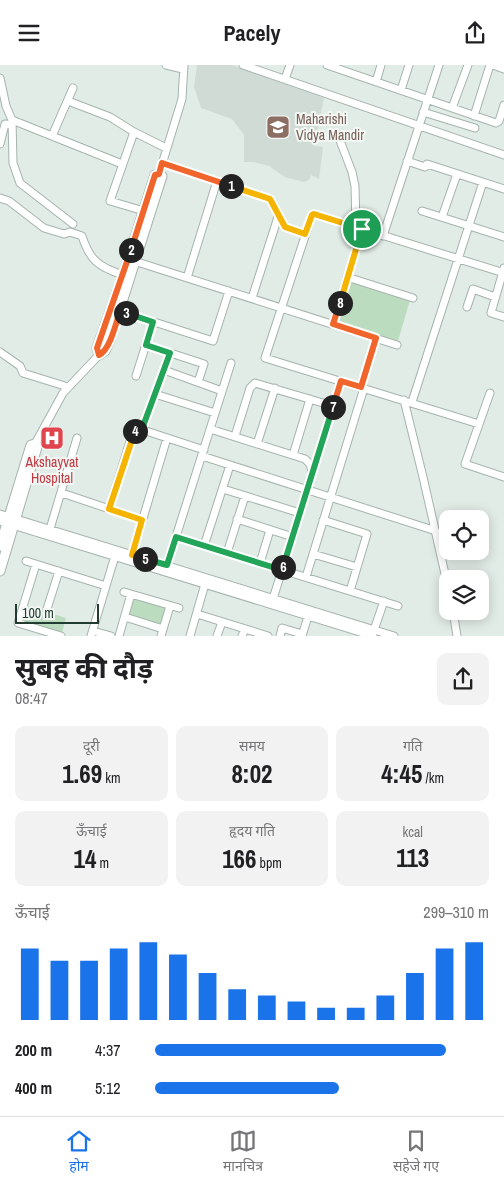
<!DOCTYPE html>
<html lang="hi">
<meta charset="utf-8">
<style>
:root{--surface:#fff;--page:#f2f2f2;--text:#202124;--muted:#757577;--line:#e0e0e0;--accent:#1a73e8}
body{margin:0;font-family:"Archivo Narrow","Noto Sans Devanagari",sans-serif;background:var(--page);color:var(--text);height:100vh;display:flex;flex-direction:column;font-size:19px;white-space:nowrap}
*{box-sizing:border-box;margin:0}
p{font-size:16px;color:var(--muted)}
.icon{flex:none;width:28px;height:28px;fill:none;stroke:currentColor;stroke-width:2;stroke-linecap:round;stroke-linejoin:round}
.map{position:relative;height:571px;overflow:hidden}
.side{display:flex;flex-direction:column;background:var(--surface);flex:1}
.side>*{flex:none}
.controls{position:absolute;left:439px;top:445px;display:grid;gap:10px}
.controls a{display:grid;place-items:center;width:50px;height:50px;border-radius:10px;background:var(--surface);box-shadow:0 2px 12px #0003;font-size:25px}
.scale{position:absolute;left:15px;bottom:12px;width:84px;box-sizing:border-box;padding-left:5px;border:2px solid #233c32;border-top:0;font-size:14px;line-height:18px;white-space:nowrap;color:#233c32;-webkit-text-stroke:4px #f3f8f5;paint-order:stroke}
.pin{position:absolute;display:grid;place-items:center;width:42px;height:42px;color:#fff;margin:-21px;border:2px solid #fff;border-radius:50%;box-shadow:0 1px 5px #0007}
.km{position:absolute;width:25px;height:25px;margin:-12px;border-radius:50%;background:#222;color:#fff;font-size:14px;line-height:25px;text-align:center}
.round{display:grid;place-items:center;flex:none;width:52px;height:52px;border-radius:10px;background:var(--page)}
.overview{display:flex;align-items:center;justify-content:space-between;height:85px;padding:0 15px}
h1{font-size:28px;font-weight:700;line-height:38px}
.metrics{display:grid;grid-template-columns:repeat(3,1fr);gap:8px;height:85px;padding:5px 15px}
.metrics div{display:grid;align-content:center;border-radius:10px;background:var(--page);text-align:center}
.metrics b{font-size:25px;font-weight:700}
.metrics small{font-size:14px;font-weight:400}
.metrics p{font-size:14px}
.chart{height:140px;padding:10px 15px}
.chart p{display:flex;justify-content:space-between}
.chart svg{width:100%;height:90px;margin-top:5px;stroke:var(--accent);stroke-width:6}
ul{padding:0 15px;list-style:none;font-size:16px}
li{display:grid;grid-template-columns:80px 60px 1fr;align-items:center;height:38px}
li i{height:12px;border-radius:6px;background:var(--accent)}
header{display:flex;justify-content:space-between;align-items:center;height:65px;padding:0 15px;background:var(--surface);font-size:22px;font-weight:700}
.tabs{display:flex;justify-content:space-around;align-items:center;height:70px;border-top:1px solid var(--line);background:var(--surface);font-size:14px;color:var(--muted)}
.tabs a{display:grid;justify-items:center;gap:2px}
.tabs .current{color:var(--accent)}
.map>svg:first-child{display:block}
.built{fill:#d1dbd5}
.green{fill:#bcdcc0}
.building{fill:#b8c6bf}
.lines{fill:none;stroke-linecap:round;stroke-linejoin:round}
.minor-casing{stroke:#a5b4ac;stroke-width:9}
.tertiary-casing{stroke:#a5b4ac;stroke-width:11}
.minor{stroke:#fff;stroke-width:7}
.tertiary{stroke:#fff;stroke-width:9}
.split-1-casing{stroke:#fff;stroke-width:10}
.split-2-casing{stroke:#fff;stroke-width:10}
.split-3-casing{stroke:#fff;stroke-width:10}
.split-4-casing{stroke:#fff;stroke-width:10}
.split-5-casing{stroke:#fff;stroke-width:10}
.split-6-casing{stroke:#fff;stroke-width:10}
.split-7-casing{stroke:#fff;stroke-width:10}
.split-8-casing{stroke:#fff;stroke-width:10}
.split-9-casing{stroke:#fff;stroke-width:10}
.split-1{stroke:#f5b400;stroke-width:6}
.split-2{stroke:#f0652b;stroke-width:6}
.split-3{stroke:#f0652b;stroke-width:6}
.split-4{stroke:#22a559;stroke-width:6}
.split-5{stroke:#f5b400;stroke-width:6}
.split-6{stroke:#22a559;stroke-width:6}
.split-7{stroke:#22a559;stroke-width:6}
.split-8{stroke:#f0652b;stroke-width:6}
.split-9{stroke:#f5b400;stroke-width:6}
.labels{text-anchor:middle;dominant-baseline:central;stroke-width:4;stroke-linejoin:round;paint-order:stroke}
.education-label{font-size:14px;fill:#785e54;stroke:#f3f8f5;text-anchor:start}
.health-label{font-size:14px;fill:#be3a42;stroke:#f3f8f5}
</style>
<header><svg class="icon" aria-label="menu" viewBox="0 0 24 24"><path d="M4 6h16M4 12h16M4 18h16"/></svg>Pacely<svg class="icon" aria-label="share" viewBox="0 0 24 24"><path d="M12 15V3M7 8l5-5 5 5M5 13v7h14v-7"/></svg></header>
<div class="map">
<svg width="504" height="571" viewBox="0 0 504 571">
<rect width="100%" height="100%" fill="#e2ece6"/>
<!-- built -->
<path class="built" d="M197 0H232L324 33 314 81 323 82 319 114 311 110 309 115 304 117 285 112 269 101 254 97H244V70L232 54 201 43 194 22Z"/>
<!-- green -->
<path class="green" d="M349 215 410 235 398 276 336 256Z
M133 532 168 542 162 562 127 552Z
M26 540 66 553 62 568 21 555Z"/>
<!-- building -->
<path class="building" d="M52 366 59 370 54 379 47 375Z"/>
<g class="lines">
<!-- minor casing -->
<g class="minor-casing">
<path id="minor" d="M166 0 183 4
M243 0 504 90
M327 0 496 58 499 56 504 40
M493 0 504 4
M0 13 6 41 12 55 52 71
M285 14 290 0
M376 17 381 0
M73 23 52 71 122 99
M401 25 409 0
M68 36 110 52 134 67 166 83
M452 43 468 0
M423 47 475 63
M474 51 490 0
M12 55 13 98 20 118 73 159
M134 67 110 136 144 146
M339 73 352 107 355 121 356 162
M0 79 5 59 12 60
M407 96 425 102 427 99 504 124
M162 98 270 134 285 162 305 169
M159 109 182 34 184 0
M0 133 9 136 44 163 64 169 70 167 82 171C90 196 99 202 123 210
M422 146 504 172
M442 152 457 109
M383 171 439 0
M131 195 397 280
M504 203 491 248 504 252
M347 212 413 233
M187 213 217 116
M252 233 278 152
M467 242 473 224 495 232
M114 244 213 276 229 226
M333 259 362 164
M146 280 204 299 198 317
M0 287 20 301 23 308 68 322
M164 305 222 326
M136 311 153 257
M361 322 376 273
M490 328 465 399 504 412
M155 329 215 348
M404 335 423 412 448 522
M412 337 483 117
M479 359 265 293 312 150 314 149 504 208
M142 364 170 288
M210 364 305 394 310 399 312 406
M235 371 250 323 255 318 333 341
M35 379 63 328 99 290
M257 379 275 323
M293 390 310 334
M202 391 436 466
M223 424 300 448
M62 428 142 455
M109 444 132 370 137 363 204 385
M0 449 394 571
M237 454 293 472
M323 455 367 469 350 526
M0 456 373 571
M50 464 77 373
M176 472 398 541
M204 481 230 400
M227 488 245 431
M313 489 357 502
M132 490 167 373
M26 496 106 521
M260 498 270 465
M36 499 18 558 61 571
M167 500 231 298
M306 512 364 323
M124 527 179 543
M272 537 341 316
M47 544 59 506
M453 546 457 571
M197 549 268 571
M125 552 163 564
M374 565 384 536
M93 566 111 571
M91 571 115 491
M119 571 131 529
M161 571 170 541
M190 571 205 519
M217 571 222 557
M242 571 245 564
M280 571 282 563 302 569
M302 571 308 551"/>
</g>
<!-- tertiary casing -->
<g class="tertiary-casing">
<path id="tertiary" d="M155 110 123 210 97 283 99 290 105 286 110 275 162 111
M0 481 31 380 35 379
M0 506 37 382 35 379"/>
</g>
<!-- minor -->
<use href="#minor" class="minor"/>
<!-- tertiary -->
<use href="#tertiary" class="tertiary"/>
</g>
<g class="lines">
<!-- split-1 casing -->
<g class="split-1-casing">
<path id="split-1" d="M231 121 270 134 285 162 305 169 312 150 314 149 362 164"/>
</g>
<!-- split-2 casing -->
<g class="split-2-casing">
<path id="split-2" d="M131 185 155 110 159 109 162 98 231 121"/>
</g>
<!-- split-3 casing -->
<g class="split-3-casing">
<path id="split-3" d="M126 248 120 246C116 258 110 285 99 290L97 283 131 185"/>
</g>
<!-- split-4 casing -->
<g class="split-4-casing">
<path id="split-4" d="M126 248 153 257 146 280 170 288 142 364 138 363 135 366"/>
</g>
<!-- split-5 casing -->
<g class="split-5-casing">
<path id="split-5" d="M135 366 109 444 142 455 132 490 145 494"/>
</g>
<!-- split-6 casing -->
<g class="split-6-casing">
<path id="split-6" d="M145 494 167 500 176 472 282 505 283 502"/>
</g>
<!-- split-7 casing -->
<g class="split-7-casing">
<path id="split-7" d="M283 502 333 342"/>
</g>
<!-- split-8 casing -->
<g class="split-8-casing">
<path id="split-8" d="M333 342 341 316 361 322 376 273 333 259 340 238"/>
</g>
<!-- split-9 casing -->
<g class="split-9-casing">
<path id="split-9" d="M340 238 362 164"/>
</g>
<!-- split-1 -->
<use href="#split-1" class="split-1"/>
<!-- split-2 -->
<use href="#split-2" class="split-2"/>
<!-- split-3 -->
<use href="#split-3" class="split-3"/>
<!-- split-4 -->
<use href="#split-4" class="split-4"/>
<!-- split-5 -->
<use href="#split-5" class="split-5"/>
<!-- split-6 -->
<use href="#split-6" class="split-6"/>
<!-- split-7 -->
<use href="#split-7" class="split-7"/>
<!-- split-8 -->
<use href="#split-8" class="split-8"/>
<!-- split-9 -->
<use href="#split-9" class="split-9"/>
</g>
<!-- icons -->
<defs>
<g id="school-square" transform="scale(1.25)"><rect x="-9" y="-9" width="18" height="18" rx="4" fill="#8d6e63" stroke="#f3f8f5"/><path d="M0-5L7-2L0 1L-7-2ZM-4 1L0 2.5L4 1V4Q0 6-4 4Z" fill="#fff"/></g>
<g id="hospital-square" transform="scale(1.25)"><rect x="-9" y="-9" width="18" height="18" rx="4" fill="#e0444e" stroke="#f3f8f5"/><path d="M-5-5h3v3.5h4V-5h3V5h-3V1.5h-4V5h-3Z" fill="#fff"/></g>
</defs>
<g fill-rule="evenodd">
<use href="#school-square" x="278" y="62"/>
<use href="#hospital-square" x="52" y="373"/>
</g>
<g class="labels">
<!-- education labels -->
<g class="education-label">
<text x="296" y="54">Maharishi<tspan x="296" dy="16">Vidya Mandir</tspan></text>
</g>
<!-- health labels -->
<g class="health-label">
<text x="52" y="397">Akshayvat<tspan x="52" dy="16">Hospital</tspan></text>
</g>
</g>
</svg>
<div class="controls">
<a><svg class="icon" aria-label="locate" viewBox="0 0 24 24"><circle cx="12" cy="12" r="6"/><path d="M12 2v4M12 18v4M2 12h4M18 12h4"/></svg></a>
<a><svg class="icon" aria-label="layers" viewBox="0 0 24 24"><path d="M12 4l9 5-9 5-9-5zM3 14l9 5 9-5"/></svg></a>
</div>
<div class="scale">100 m</div>
<div class="pin" style="left:362px;top:164px;background:#1e9e55"><svg class="icon" aria-label="arrive" viewBox="0 0 24 24"><path d="M6 21V4h12l-3 4 3 4H6"/></svg></div>
<b class="km" style="left:231px;top:121px">1</b>
<b class="km" style="left:131px;top:185px">2</b>
<b class="km" style="left:126px;top:248px">3</b>
<b class="km" style="left:135px;top:366px">4</b>
<b class="km" style="left:145px;top:494px">5</b>
<b class="km" style="left:283px;top:502px">6</b>
<b class="km" style="left:333px;top:342px">7</b>
<b class="km" style="left:340px;top:238px">8</b>
</div>
<section class="side">
<div class="overview"><div><h1>सुबह की दौड़</h1><p>08:47</p></div><a class="round"><svg class="icon" aria-label="share" viewBox="0 0 24 24"><path d="M12 15V3M7 8l5-5 5 5M5 13v7h14v-7"/></svg></a></div>
<div class="metrics">
<div><p>दूरी</p><b>1.69<small> km</small></b></div>
<div><p>समय</p><b>8:02</b></div>
<div><p>गति</p><b>4:45<small> /km</small></b></div>
</div>
<div class="metrics">
<div><p>ऊँचाई</p><b>14<small> m</small></b></div>
<div><p>हृदय गति</p><b>166<small> bpm</small></b></div>
<div><p>kcal</p><b>113</b></div>
</div>
<div class="chart"><p><span>ऊँचाई</span>299–310 m</p>
<svg viewBox="0 0 160 44" preserveAspectRatio="none"><path d="M5 44V9M15 44V15M25 44V15M35 44V9M45 44V6M55 44V12M65 44V21M75 44V29M85 44V32M95 44V35M105 44V38M115 44V38M125 44V32M135 44V21M145 44V9M155 44V6"/></svg>
</div>
<ul>
<li><b>200 m</b>4:37<i style="width:87%"></i></li>
<li><b>400 m</b>5:12<i style="width:55%"></i></li>
</ul>
</section>
<nav class="tabs">
<a class="current"><svg class="icon" aria-label="home" viewBox="0 0 24 24"><path d="M3 11l9-7 9 7M6 9v11h12V9"/></svg>होम</a>
<a><svg class="icon" aria-label="map" viewBox="0 0 24 24"><path d="M3 6l6-2 6 2 6-2v14l-6 2-6-2-6 2zM9 4v14M15 6v14"/></svg>मानचित्र</a>
<a><svg class="icon" aria-label="saved" viewBox="0 0 24 24"><path d="M7 4h10v16l-5-4-5 4z"/></svg>सहेजे गए</a>
</nav>
